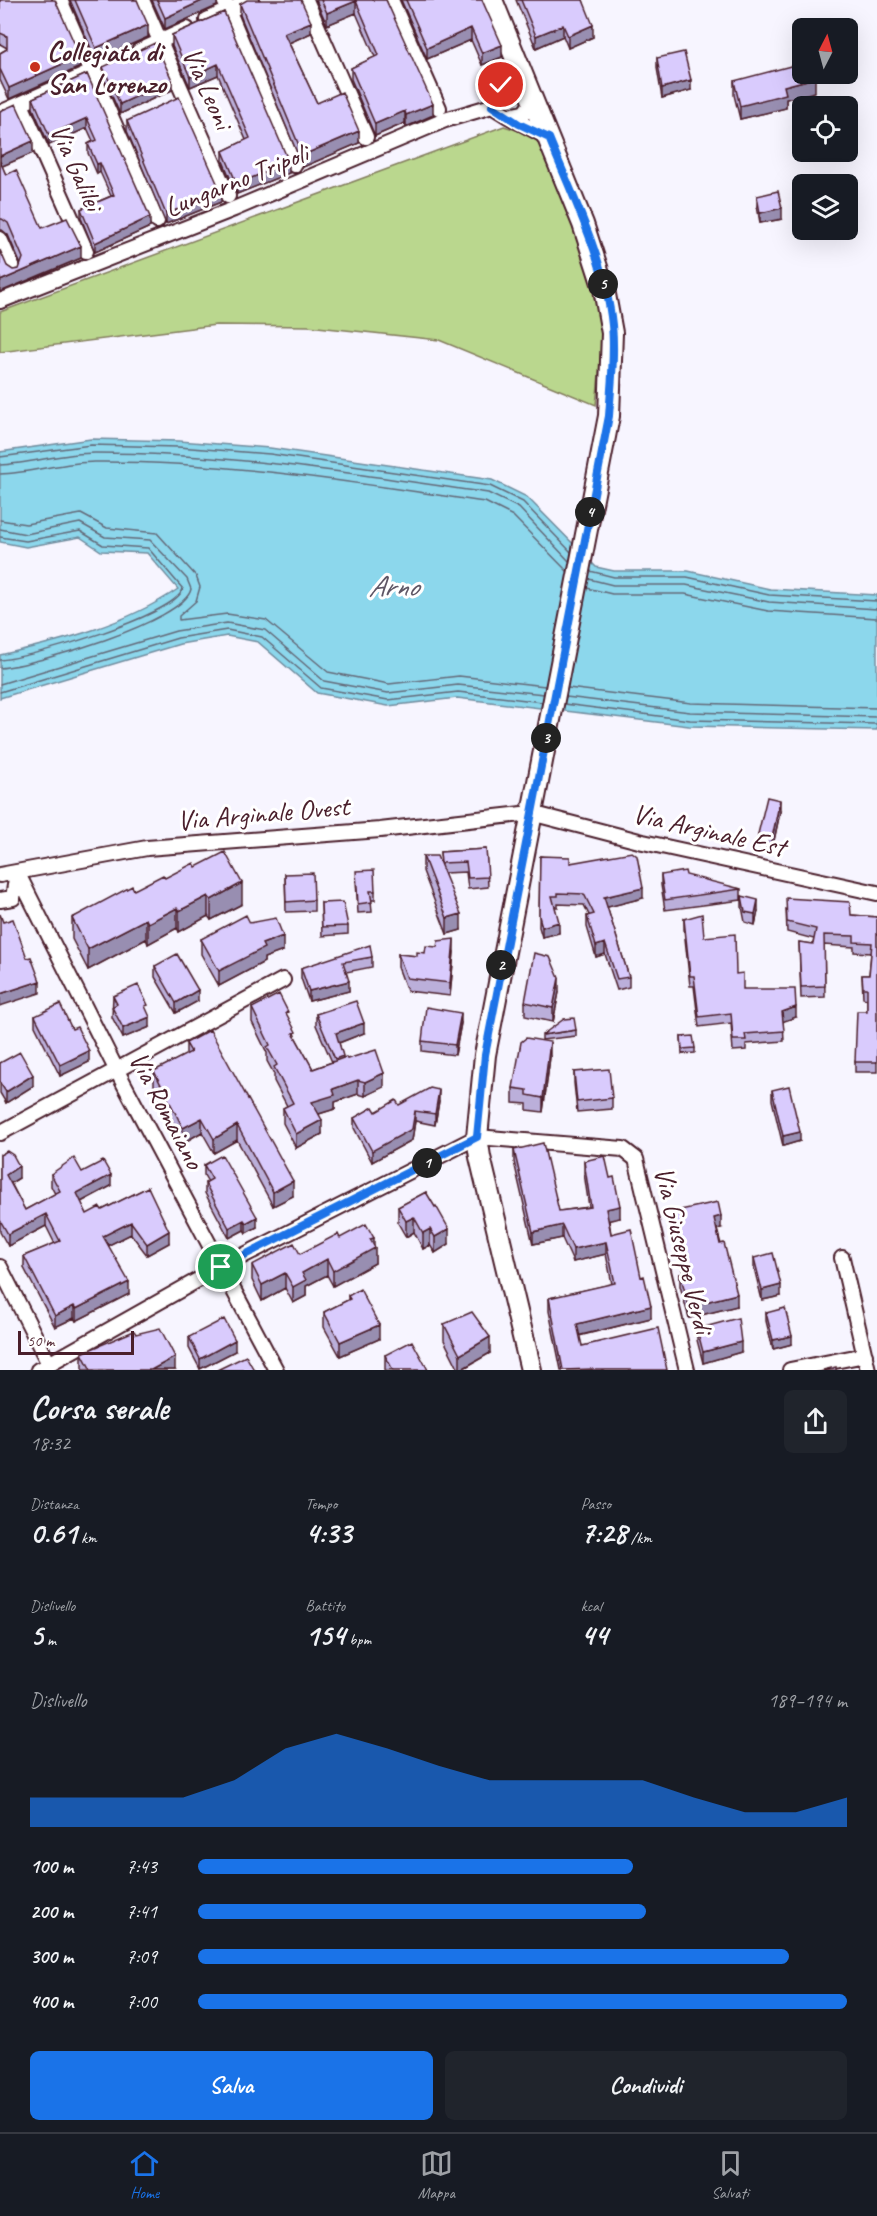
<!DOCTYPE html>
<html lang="it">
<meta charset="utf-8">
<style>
:root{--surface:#171b24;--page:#20242c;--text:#f1f3f6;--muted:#9ea1a6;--line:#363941;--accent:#1a73e8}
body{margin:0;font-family:Caveat,sans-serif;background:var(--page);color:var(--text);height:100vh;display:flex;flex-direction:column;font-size:22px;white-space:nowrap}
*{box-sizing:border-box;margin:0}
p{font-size:20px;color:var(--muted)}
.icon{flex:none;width:33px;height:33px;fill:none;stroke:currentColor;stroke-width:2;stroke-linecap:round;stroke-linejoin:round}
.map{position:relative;height:1370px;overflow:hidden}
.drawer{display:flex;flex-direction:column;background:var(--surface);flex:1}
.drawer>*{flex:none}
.needle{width:39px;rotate:6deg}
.tools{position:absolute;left:792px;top:18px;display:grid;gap:12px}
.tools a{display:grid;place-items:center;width:66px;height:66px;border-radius:9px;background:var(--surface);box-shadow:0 6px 24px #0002;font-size:30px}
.scale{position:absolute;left:18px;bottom:15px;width:116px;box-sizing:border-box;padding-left:6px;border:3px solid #4a1f2b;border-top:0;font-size:16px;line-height:21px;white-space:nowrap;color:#4a1f2b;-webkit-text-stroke:4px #fff;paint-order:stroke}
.pin{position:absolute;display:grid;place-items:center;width:51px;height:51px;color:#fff;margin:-26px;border:3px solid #fff;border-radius:50%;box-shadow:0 2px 6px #0007}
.km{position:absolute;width:30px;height:30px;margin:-15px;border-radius:50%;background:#222;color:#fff;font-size:16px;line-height:30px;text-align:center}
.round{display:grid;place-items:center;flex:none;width:63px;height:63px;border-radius:9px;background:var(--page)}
.summary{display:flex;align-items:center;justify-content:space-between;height:102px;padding:0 30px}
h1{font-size:33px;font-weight:700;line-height:45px}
.stats{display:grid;grid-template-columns:repeat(3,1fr);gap:9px;height:102px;padding:6px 30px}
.stats div{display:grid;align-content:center}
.stats b{font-size:30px;font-weight:700}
.stats small{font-size:16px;font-weight:400}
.stats p{font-size:16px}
.chart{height:168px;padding:12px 30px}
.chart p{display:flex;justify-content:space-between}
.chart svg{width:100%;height:108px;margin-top:6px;fill:var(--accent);opacity:.7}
.primary-button{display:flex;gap:12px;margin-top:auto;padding:12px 30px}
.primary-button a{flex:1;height:69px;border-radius:9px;background:var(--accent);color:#fff;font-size:24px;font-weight:700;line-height:69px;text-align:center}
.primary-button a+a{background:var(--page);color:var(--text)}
ul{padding:0 30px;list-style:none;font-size:20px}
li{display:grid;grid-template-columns:96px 72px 1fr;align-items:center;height:45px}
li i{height:15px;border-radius:8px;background:var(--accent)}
.tab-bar{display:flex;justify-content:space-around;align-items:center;height:84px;border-top:2px solid var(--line);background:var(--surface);font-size:16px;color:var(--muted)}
.tab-bar a{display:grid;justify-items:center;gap:3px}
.tab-bar .selected{color:var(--accent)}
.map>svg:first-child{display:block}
.green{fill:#bad78e;stroke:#827b5c;stroke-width:1.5}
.water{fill:#8cd7ec;stroke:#728d9f;stroke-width:1.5}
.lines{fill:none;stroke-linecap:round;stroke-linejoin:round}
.shore{stroke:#646978;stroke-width:1.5}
.street-casing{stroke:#4a1f2b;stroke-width:18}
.secondary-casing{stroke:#4a1f2b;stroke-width:24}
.street{stroke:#fff;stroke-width:14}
.secondary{stroke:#fff;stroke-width:20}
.wall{fill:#bbafda;stroke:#4a1f2b;stroke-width:1.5}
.shaded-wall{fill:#988eb1;stroke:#4a1f2b;stroke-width:1.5}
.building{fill:#d9cbfd;stroke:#4a1f2b;stroke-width:1.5}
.route-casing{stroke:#fff;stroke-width:12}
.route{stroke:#1a73e8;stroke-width:8}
.poi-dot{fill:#c8321e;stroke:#fff;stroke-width:2}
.labels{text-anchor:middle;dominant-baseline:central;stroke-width:6;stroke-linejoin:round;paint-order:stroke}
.poi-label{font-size:28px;font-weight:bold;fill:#4a1f2b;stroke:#fff;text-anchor:start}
.street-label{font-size:28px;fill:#4a1f2b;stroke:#fff}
.water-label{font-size:30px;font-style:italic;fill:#5e5665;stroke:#fff}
</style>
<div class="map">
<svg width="877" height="1370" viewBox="0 0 877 1370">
<rect width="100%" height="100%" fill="#f7f5ff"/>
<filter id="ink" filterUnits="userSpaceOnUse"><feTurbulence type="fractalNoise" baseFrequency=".0167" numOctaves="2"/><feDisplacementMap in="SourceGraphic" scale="12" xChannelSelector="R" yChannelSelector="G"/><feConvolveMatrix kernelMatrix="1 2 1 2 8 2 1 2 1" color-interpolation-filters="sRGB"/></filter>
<g filter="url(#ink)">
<!-- green -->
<path class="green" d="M504 126 549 141 605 311 596 405 439 340 308 326 216 325 0 352V312Z"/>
<!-- water -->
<path class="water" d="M91 439 179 441 270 448 492 480 527 497 596 567 614 571H688L770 589 877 595V730L689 726 457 698 388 706 317 693 258 642 227 636 180 644 0 698V655C61 641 125 625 178 589L147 553 101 551 80 537 26 547 0 542V452Z"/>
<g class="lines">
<!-- shore -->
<path class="shore" d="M0 457 91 445 178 447 270 454 490 486 523 502 571 552
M0 465C32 463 63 453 95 453 227 453 357 474 488 493L519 508 569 561
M0 474C32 473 63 462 95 462 226 461 356 483 485 502L513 516 567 571
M0 520 26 524 81 514 107 528 157 533 196 576 200 587 196 601 179 616V620L227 614 266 620 328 672 389 684 459 676 545 686
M0 529 26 534 80 523 105 537 150 540 187 579 191 589C185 621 32 666 0 668
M0 537 26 541 80 531 103 545 148 548 183 589C174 616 30 658 0 660
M590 571 614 577H687L769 595 877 601
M589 579 613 585H686L769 602 877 609
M587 588 612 594H685L768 611 877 618
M0 684 176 631 227 623 265 630 324 681 388 693 458 685 544 694
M568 688 691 703 877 708
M0 692 178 638 227 630 262 637 321 688 388 700 458 692 542 702
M566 697 690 712 877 717
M564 704 690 720 877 724"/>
<!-- street casing -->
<g class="street-casing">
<path id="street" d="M60 0 157 221
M142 0 228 196
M224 0 294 165
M306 0 366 137
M391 0 439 108
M207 20 252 0
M139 51 187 29
M21 104 86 251
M492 106 508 116 524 113 534 100
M492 106 501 85 523 72
M0 113 119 60
M508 116 549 138
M0 239 15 273
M0 301 234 209 445 120 492 106
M17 872 116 1069 276 1370
M0 875 147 848 380 830 531 813 643 842 877 893
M0 900 13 898 17 872
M0 1133 283 980
M842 1258 868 1370
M0 1267 49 1364
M38 1370 221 1267 477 1137 623 1149 636 1159 687 1370
M790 1370 865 1355"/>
</g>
<!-- secondary casing -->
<g class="secondary-casing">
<path id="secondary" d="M492 0 583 224 604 289 612 333 609 416 485 1055 477 1137 480 1157 531 1370"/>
</g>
<!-- street -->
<use href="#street" class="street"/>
<!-- secondary -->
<use href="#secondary" class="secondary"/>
</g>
<!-- wall -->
<path class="wall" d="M0 0 80 67 9 99 0 80V53L7 49V48L0 44Z
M70 0H137L148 37 96 60Z
M152 0H217V6L165 29Z
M316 0H386L433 115 406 127 405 123 375 136 351 79V68L375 57 356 13 327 25Z
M401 0H482L502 57 482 65 471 40 427 59Z
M516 0H583L593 37 568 48 563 36 536 48Z
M240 4 311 33 289 43 317 103 359 143 303 167 240 15Z
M224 12 289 173 237 194 223 161V151L246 140 218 75 190 87 172 46V35Z
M657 58 691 90 662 98 657 68Z
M103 67 172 90 120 114 103 76Z
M87 74 150 227 95 252 81 218V209L111 196 100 172 97 174 88 153V144L93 141 87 128 49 145 33 108V98Z
M734 81 815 92 786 99V108L740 119 734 95Z
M0 111 33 153 2 166 6 175 42 228 81 258 0 292 7 266 13 270 19 269 21 265 8 235 2 230H0Z
M127 121 221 202 166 224 127 131Z
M757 196 782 219 760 223 757 206Z
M780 812 772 850 758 847V834Z
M486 849 488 887 468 889 466 872 444 873 461 930 447 934 423 871V856L441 864 440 852Z
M540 856 570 863 643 898 607 907 629 977V987L617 990 605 954 596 957 587 927V916L589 915 584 905 558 904V907H555L559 933 542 937 539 927Z
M196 867 242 904 211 920 208 916 179 932 177 928 148 944 146 939 88 970 72 939V918L134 890Z
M285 874 314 900V911L286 912Z
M661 875 741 889V900L665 910 661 885Z
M356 881 375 891V900H371L372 912 358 913Z
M742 896 758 911 755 925 745 922 742 907Z
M321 903 348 926V934L322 936Z
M786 909 851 915 877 917V1072H855V1062L867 1011V999L863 998 862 975H869L871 953 854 952V947L824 945 825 997 801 998 799 942 813 944 814 939 787 932Z
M684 919 704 937 736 974 743 989 796 1017 783 1021 784 1041 746 1044V1050L733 1051 731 1023 699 1027 694 986H690L684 929Z
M250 923 283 951 264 958V962L219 986 201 954V939Z
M454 952 450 996 407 991 398 967V954L417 956 425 953Z
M372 957V967L346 972 349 991 309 1001 301 978V968Z
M155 966 198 1001 176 1013 155 977Z
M559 992 553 1022 525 1016V1002Z
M113 996 150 1027 123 1038 112 1017Z
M252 1008 288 1018 296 1038 313 1069 332 1062 316 1025V1014L364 1033 339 1043 343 1058 347 1059 384 1087 365 1096 358 1094 335 1102V1109L319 1114 322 1134 296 1148 283 1123V1108L287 1106 274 1081V1074L267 1061V1053L252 1022Z
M35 1016 72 1029 89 1062 60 1076 35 1026Z
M461 1023 455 1055 422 1051V1041Z
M576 1030V1036L542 1040V1035Z
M681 1037 695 1048V1053L682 1054Z
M186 1043 293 1196 273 1206 237 1140 214 1153 202 1132 183 1143 154 1086V1071L186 1055Z
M550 1057 543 1112 527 1110V1104L513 1103V1088Z
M0 1063 33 1086 6 1103 0 1093Z
M574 1072 612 1098V1109L577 1112 574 1083Z
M772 1090 800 1141 783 1146 772 1100Z
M439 1101 435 1125 415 1121 412 1140 372 1162 354 1128V1118L399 1105Z
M514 1150 559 1211 589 1207 584 1173V1161L620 1218 609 1220 611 1234 651 1318 579 1336 582 1346 667 1370H561L549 1311V1298L612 1284 606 1254 573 1262 562 1238 533 1244 514 1162Z
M0 1155 19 1178 11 1183 25 1210 55 1194 51 1186V1174L82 1172 111 1186 81 1202 87 1214 102 1210 148 1187 169 1243 147 1255 131 1234 108 1245 129 1294 76 1321 74 1318 55 1327 24 1268V1256L55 1244 46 1226 8 1246 0 1232Z
M204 1165 257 1227 246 1233 244 1230 229 1238 205 1193V1183L208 1182 204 1175Z
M426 1192 449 1244 435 1253 430 1245 423 1249 414 1232 406 1237 398 1223V1207Z
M671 1212 721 1228 717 1229 737 1306 689 1318 680 1286V1274L684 1273 671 1224Z
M340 1238 374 1245 375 1263 333 1286 327 1275 306 1286V1296L293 1303 285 1288 262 1301 252 1280V1265L300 1254Z
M754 1258 781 1296 762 1300 754 1268Z
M348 1296 379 1339 340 1356 324 1327V1312L348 1300Z
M766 1313 792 1344 773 1349 766 1321Z
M444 1324 490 1353 461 1370H459L444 1340Z
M697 1329 741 1352 703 1363 697 1340Z
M136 1334 175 1370H83L82 1368V1353Z
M189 1337 235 1351 200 1369 189 1348Z
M385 1355 428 1370H385Z"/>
<!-- shaded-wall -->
<path class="shaded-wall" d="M204 0H217V6L165 29V18Z
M356 1V13L327 25V13Z
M311 22V33L284 45V33Z
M148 25V37L96 60V48Z
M563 25V36L536 48V36Z
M593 25V37L568 48V36Z
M471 28V40L427 59V48Z
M502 45V57L482 65V53Z
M80 56V67L9 99V88Z
M218 64V75L190 87V77Z
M815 78V92L786 99V108L740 119V106L784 86Z
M172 80V90L120 114V104Z
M691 80V90L662 98V88Z
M433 104V115L406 127V115Z
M405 111V123L375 136V124Z
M87 118V128L49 145V135Z
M359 131V143L303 167V155Z
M33 141V153L0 167V156Z
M289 162V173L237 194V184Z
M100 163V172L97 174V164Z
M221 192V202L166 224V214Z
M782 208V219L760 223V213Z
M150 217V227L95 252V243Z
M81 246V258L0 292V281Z
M780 800V812L772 850V838Z
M242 883V904L211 920V900Z
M643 888V898L604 908V897Z
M208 896V916L179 932V911Z
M758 900V911L755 925V914Z
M177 908V928L148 944V923Z
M461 914V930L447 934V918Z
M146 919V939L88 970V949Z
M559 922V933L542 937V927Z
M283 936V951L264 958V962L219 986V971L262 944Z
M454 939V952L450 996V983Z
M605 943V954L596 957V946Z
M559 978V992L553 1022V1008Z
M40 981V993L0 1006V994Z
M349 981V991L309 1001V991Z
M198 990V1001L176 1013V1003Z
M796 1007V1017L782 1022V1012Z
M461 1013V1023L455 1055V1045Z
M150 1017V1027L123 1038V1028Z
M364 1023V1033L336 1044V1033Z
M550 1042V1057L543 1112V1098Z
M89 1051V1062L60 1076V1065Z
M384 1073V1087L365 1096V1082Z
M33 1075V1086L6 1103V1092Z
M358 1080V1094L335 1102V1109L312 1116V1102L333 1089Z
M439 1090V1101L435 1125V1114Z
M415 1111V1121L412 1140 372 1162V1151Z
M202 1118V1132L183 1143V1128Z
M322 1120V1134L296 1148V1134Z
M237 1125V1140L214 1153V1139Z
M800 1132V1141L783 1146V1136Z
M19 1166V1178L6 1186V1175Z
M111 1175V1186L77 1204V1193Z
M293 1181V1196L273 1206V1192Z
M620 1206V1218L606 1221V1209Z
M46 1214V1226L8 1246V1234Z
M721 1216V1228L714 1230V1218Z
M257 1217V1227L246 1233V1223Z
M414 1217V1232L406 1237V1221Z
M244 1220V1230L229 1238V1228Z
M131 1222V1234L103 1248V1236Z
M562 1225V1238L533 1244V1232Z
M430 1229V1245L423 1249V1233Z
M449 1229V1244L435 1253V1237Z
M169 1231V1243L147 1255V1244Z
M374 1238V1249L375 1248V1263L333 1286V1271L370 1239Z
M606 1242V1254L573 1262V1249Z
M327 1259V1275L306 1286V1296L293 1303V1287L302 1273Z
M285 1273V1288L262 1301V1285Z
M129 1282V1294L76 1321V1309Z
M781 1285V1296L762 1300V1290Z
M737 1294V1306L689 1318V1306Z
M74 1306V1318L55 1327V1316Z
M651 1306V1318L577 1336V1324Z
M379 1325V1339L340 1356V1342Z
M792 1336V1344L773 1349V1340Z
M490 1337V1353L460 1370V1355Z
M235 1340V1351L200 1369V1359Z
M741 1342V1352L703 1363V1352Z
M175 1357V1370H151Z"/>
<!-- building -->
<path class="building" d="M0 0H55L80 56 9 88 0 69V53L7 49V36L0 33Z
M75 0H137L148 25 96 48Z
M157 0H204L165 18Z
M247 0H301L311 22 284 33 317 103 342 92 359 131 303 155 240 4Z
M321 0H386L433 104 406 115 405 111 375 124 351 68 379 55 356 1 327 13Z
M406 0H482L502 45 482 53 471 28 427 48Z
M521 0H583L593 25 568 36 563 25 536 36Z
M224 12 289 162 237 184 223 151 250 138 229 89 218 64 190 77 172 35Z
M155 43 172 80 120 104 103 67Z
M684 52 691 80 662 88 657 58Z
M802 63V74H814L815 78 784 86 786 94 740 106 734 81Z
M87 74 150 217 95 243 81 209 114 195 100 163 97 164 88 144 97 140 87 118 49 135 33 98Z
M179 97 221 192 166 214 127 121Z
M16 104 33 141 0 156V111Z
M0 161 6 175 16 170 42 228 67 218 81 246 0 281V250L7 266 13 270 19 269 23 258 8 223 2 219H0Z
M778 191 782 208 760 213 757 196Z
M767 797 780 800 772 838 758 834Z
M486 849 488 877 468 878 466 862 441 863 440 852Z
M225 852 242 883 211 900 208 896 179 911 177 908 148 923 146 919 88 949 72 918 132 886 134 890 163 875 165 878 194 863 196 867Z
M632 852 637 856 643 888 604 897 629 977 617 979 605 943 596 946 587 916 594 914 584 894 558 893V896H552L559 922 542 927 539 916 540 856 570 857V863Z
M423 856H437L461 914 447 918Z
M374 870 375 891H370L372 902 358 904 356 871Z
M685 871 686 875 741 889 665 900 661 875Z
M313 873 314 900 286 902 285 874Z
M742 896 758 900 755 914 745 912Z
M786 898 850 902 851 915 877 917V1062H855L857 1011H867V988H863L862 975H869L872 943 854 942V936L824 935 825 986 801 987 799 942 813 944 816 929 787 922Z
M343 902 348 926 322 927 321 903Z
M0 914 3 922 13 919 27 958 31 957 40 981 0 994Z
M702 914 704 937 735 934 736 974 743 973V989H795L796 1007 782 1012 784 1031 745 1034 746 1040H733L731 1013 699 1017 694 976H690L684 919Z
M246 915 250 923 276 918 283 936 262 944 264 948 219 971 201 939Z
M454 939 450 983 407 978 398 954 417 956V952L425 953 426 946 437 947 438 941Z
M370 945 372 957 343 962 349 981 309 991 301 968Z
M534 953 550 957 559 978 553 1008 525 1002Z
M177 954 198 990 176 1003 155 966Z
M138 985 148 1005 145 1006 150 1017 123 1028 112 1007 117 1004 113 996Z
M279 994 288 1012 286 1013 296 1032 293 1033 313 1069 346 1057 347 1059 376 1050 384 1073 365 1082 358 1080 333 1089 335 1095 312 1102 322 1120 296 1134 283 1108 293 1103 274 1067 277 1065 267 1047 270 1045 252 1008Z
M356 1001 364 1023 336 1033 343 1056 335 1059 316 1014Z
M60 1004 72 1029 77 1027 89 1051 60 1065 35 1016Z
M426 1007 461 1013 455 1045 422 1041Z
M574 1018 576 1030 542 1035 564 1019Z
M210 1030 293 1181 273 1192 237 1125 214 1139 202 1118 183 1128 154 1071 191 1052 186 1043Z
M693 1036 695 1048 682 1049 681 1037Z
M526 1038 550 1042 543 1098 527 1095V1090L513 1088 521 1042Z
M20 1052 33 1075 6 1092 0 1083V1063Z
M609 1069 612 1098 577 1102 574 1072Z
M789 1086 800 1132 783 1136 772 1090Z
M430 1088 439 1090 435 1114 415 1111 412 1129 372 1151 354 1118 373 1107 376 1112 396 1100 399 1105Z
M543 1143 559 1211 591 1207 584 1161 605 1156 610 1178 614 1177 620 1206 606 1209 611 1234 631 1229 641 1277 644 1276 651 1306 577 1324 582 1346 658 1328 667 1370H592V1369L563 1370 549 1298 615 1283 606 1242 573 1249 562 1225 533 1232 514 1150Z
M7 1151 13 1155 19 1166 6 1175 25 1210 60 1191 51 1174 74 1158 82 1172 103 1161 111 1175 77 1193 87 1214 100 1207 102 1210 148 1187 169 1231 147 1244 131 1222 103 1236 129 1282 76 1309 74 1306 55 1316 24 1256 60 1241 46 1214 8 1234 0 1220V1155Z
M222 1155 257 1217 246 1223 244 1220 229 1228 205 1183 212 1179 204 1165Z
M426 1192 435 1207 436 1206 449 1229 435 1237 430 1229 423 1233 414 1217 406 1221 398 1207Z
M718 1202 721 1216 714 1218 720 1244 724 1243 737 1294 689 1306 680 1274 686 1272 671 1212Z
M366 1224 374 1238 370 1239 375 1248 333 1271 327 1259 302 1273 306 1280 293 1287 285 1273 262 1285 252 1265 294 1243 300 1254 338 1234 340 1238Z
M773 1253 781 1285 762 1290 754 1258Z
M360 1289 379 1325 340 1342 324 1312 350 1299 348 1296Z
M785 1308 792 1336 773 1340 766 1313Z
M472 1312 490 1337 460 1355 444 1324Z
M738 1318 741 1342 703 1352 697 1329Z
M224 1319 235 1340 200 1359 189 1337Z
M160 1328 175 1357 151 1370H91L82 1353 134 1331 136 1334Z
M412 1341 428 1370H393L385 1355Z
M246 1356 254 1370H217Z
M836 1367V1370H823Z"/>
</g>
<g class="lines" filter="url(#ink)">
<!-- route casing -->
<g class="route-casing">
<path id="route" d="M221 1267 477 1137 485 1055 609 416C611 386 615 354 612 325 606 263 572 195 549 138L519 124 492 106 501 85"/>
</g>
<!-- route -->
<use href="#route" class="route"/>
</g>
<!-- markers -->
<circle class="poi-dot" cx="35" cy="67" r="6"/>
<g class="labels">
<!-- poi labels -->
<g class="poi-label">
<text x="47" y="51">Collegiata di<tspan x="47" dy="32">San Lorenzo</tspan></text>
</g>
<!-- street labels -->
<g class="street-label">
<text transform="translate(208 88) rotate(66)">Via Leoni</text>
<text transform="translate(77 167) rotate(66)">Via Galilei</text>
<text transform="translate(236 180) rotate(-22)">Lungarno Tripoli</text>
<text transform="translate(263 813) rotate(-5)">Via Arginale Ovest</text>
<text transform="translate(709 830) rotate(13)">Via Arginale Est</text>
<text transform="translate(167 1110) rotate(62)">Via Romaiano</text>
<text transform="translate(684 1250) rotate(76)">Via Giuseppe Verdi</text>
</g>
<!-- water labels -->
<g class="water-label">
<text x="393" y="586">Arno</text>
</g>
</g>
</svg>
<div class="tools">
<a><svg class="needle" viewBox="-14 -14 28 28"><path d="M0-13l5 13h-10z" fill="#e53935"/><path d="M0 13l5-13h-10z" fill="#9ea1a6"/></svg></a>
<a><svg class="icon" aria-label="locate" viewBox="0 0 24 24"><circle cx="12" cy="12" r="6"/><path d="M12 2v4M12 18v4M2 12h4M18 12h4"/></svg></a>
<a><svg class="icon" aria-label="layers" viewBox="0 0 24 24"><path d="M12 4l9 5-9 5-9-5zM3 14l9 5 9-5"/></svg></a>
</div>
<div class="scale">50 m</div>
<div class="pin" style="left:221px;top:1267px;background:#1e9e55"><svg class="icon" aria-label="arrive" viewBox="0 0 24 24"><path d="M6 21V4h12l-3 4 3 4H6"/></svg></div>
<div class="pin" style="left:501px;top:85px;background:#d93025"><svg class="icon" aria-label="check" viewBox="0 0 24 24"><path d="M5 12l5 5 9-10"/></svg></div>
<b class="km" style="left:427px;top:1163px">1</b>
<b class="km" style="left:501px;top:965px">2</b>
<b class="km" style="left:546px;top:738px">3</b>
<b class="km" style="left:590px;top:512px">4</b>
<b class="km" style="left:603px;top:284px">5</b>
</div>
<section class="drawer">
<div class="summary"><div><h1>Corsa serale</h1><p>18:32</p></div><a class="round"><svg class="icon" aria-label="share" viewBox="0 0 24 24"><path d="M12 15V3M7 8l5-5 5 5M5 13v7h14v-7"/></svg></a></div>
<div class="stats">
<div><p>Distanza</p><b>0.61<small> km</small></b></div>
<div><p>Tempo</p><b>4:33</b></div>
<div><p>Passo</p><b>7:28<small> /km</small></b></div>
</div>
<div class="stats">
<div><p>Dislivello</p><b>5<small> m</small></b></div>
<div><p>Battito</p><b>154<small> bpm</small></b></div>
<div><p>kcal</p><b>44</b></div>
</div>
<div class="chart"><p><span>Dislivello</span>189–194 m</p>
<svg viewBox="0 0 160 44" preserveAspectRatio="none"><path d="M0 44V32L10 32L20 32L30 32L40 25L50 12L60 6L70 12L80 19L90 25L100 25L110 25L120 25L130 32L140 38L150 38L160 32V44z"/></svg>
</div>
<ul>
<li><b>100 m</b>7:43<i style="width:67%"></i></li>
<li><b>200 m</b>7:41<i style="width:69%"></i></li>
<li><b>300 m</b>7:09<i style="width:91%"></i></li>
<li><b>400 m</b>7:00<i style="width:100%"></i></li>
</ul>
<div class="primary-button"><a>Salva</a><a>Condividi</a></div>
</section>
<nav class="tab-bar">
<a class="selected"><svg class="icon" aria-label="home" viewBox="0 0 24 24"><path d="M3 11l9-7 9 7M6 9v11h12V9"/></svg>Home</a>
<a><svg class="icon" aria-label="map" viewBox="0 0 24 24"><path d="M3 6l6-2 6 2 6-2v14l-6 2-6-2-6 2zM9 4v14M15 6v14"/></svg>Mappa</a>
<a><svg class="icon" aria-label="saved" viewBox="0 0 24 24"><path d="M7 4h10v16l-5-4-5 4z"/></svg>Salvati</a>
</nav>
